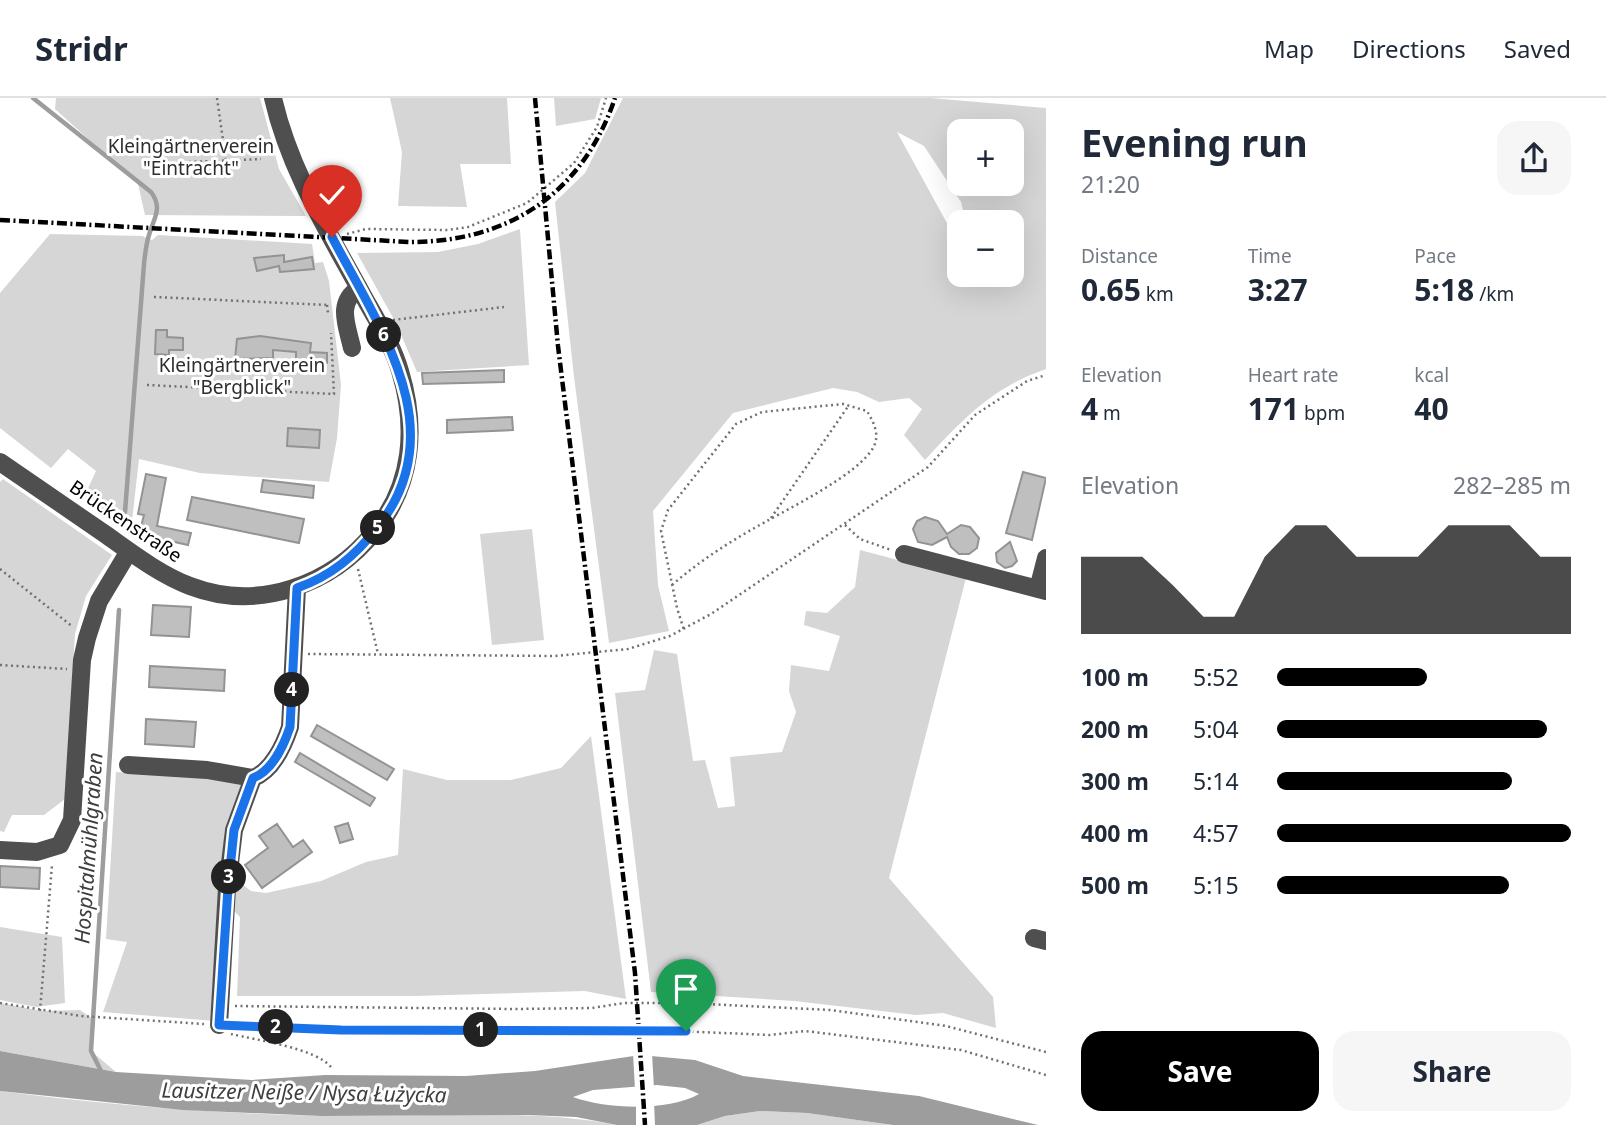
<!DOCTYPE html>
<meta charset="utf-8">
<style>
:root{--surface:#fff;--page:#f6f6f7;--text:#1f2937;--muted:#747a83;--line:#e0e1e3;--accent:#000}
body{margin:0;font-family:"Noto Sans",sans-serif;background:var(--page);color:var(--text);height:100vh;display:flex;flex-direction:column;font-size:26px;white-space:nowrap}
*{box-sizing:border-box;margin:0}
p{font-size:23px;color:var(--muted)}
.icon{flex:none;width:38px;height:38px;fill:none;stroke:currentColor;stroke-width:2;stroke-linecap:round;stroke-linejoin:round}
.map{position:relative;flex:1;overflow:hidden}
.drawer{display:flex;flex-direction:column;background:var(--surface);width:560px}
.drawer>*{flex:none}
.tools{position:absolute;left:947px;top:21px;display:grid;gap:14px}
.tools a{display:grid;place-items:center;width:77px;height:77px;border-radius:14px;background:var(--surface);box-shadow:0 7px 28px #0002;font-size:35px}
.pin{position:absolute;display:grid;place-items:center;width:60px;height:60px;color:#fff;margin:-72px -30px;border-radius:50% 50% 50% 0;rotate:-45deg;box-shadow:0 0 7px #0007}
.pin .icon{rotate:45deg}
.km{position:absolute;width:35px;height:35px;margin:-18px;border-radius:50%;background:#222;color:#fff;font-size:19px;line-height:35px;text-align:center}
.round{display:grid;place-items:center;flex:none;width:74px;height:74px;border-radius:21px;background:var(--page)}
.overview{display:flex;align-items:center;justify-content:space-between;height:119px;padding:0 35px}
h1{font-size:38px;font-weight:700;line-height:52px}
.metrics{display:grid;grid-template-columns:repeat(3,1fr);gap:10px;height:119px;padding:7px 35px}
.metrics div{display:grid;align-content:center}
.metrics b{font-size:30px;font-weight:700}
.metrics small{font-size:19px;font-weight:400}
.metrics p{font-size:19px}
.chart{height:196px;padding:14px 35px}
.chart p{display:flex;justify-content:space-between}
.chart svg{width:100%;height:126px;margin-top:7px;fill:var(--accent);opacity:.7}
.button{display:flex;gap:14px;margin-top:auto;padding:14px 35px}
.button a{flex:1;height:80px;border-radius:21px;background:var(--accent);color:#fff;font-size:28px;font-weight:700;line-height:80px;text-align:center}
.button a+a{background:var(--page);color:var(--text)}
ul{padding:0 35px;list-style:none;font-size:23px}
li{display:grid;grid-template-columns:112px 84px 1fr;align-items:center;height:52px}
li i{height:18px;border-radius:9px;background:var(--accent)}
header{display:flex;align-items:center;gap:42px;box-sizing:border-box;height:98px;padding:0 35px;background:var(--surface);border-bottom:2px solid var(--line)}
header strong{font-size:33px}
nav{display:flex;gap:38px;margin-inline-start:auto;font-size:24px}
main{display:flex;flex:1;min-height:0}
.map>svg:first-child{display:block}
.green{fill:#d6d6d6;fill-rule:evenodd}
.water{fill:#9d9d9d;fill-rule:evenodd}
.pier{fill:#fff}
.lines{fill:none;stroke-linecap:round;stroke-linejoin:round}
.stream{stroke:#9d9d9d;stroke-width:4.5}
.building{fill:#bfbfbf;stroke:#939393;stroke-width:2}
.path{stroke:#717171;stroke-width:2.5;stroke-dasharray:2 3.5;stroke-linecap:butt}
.minor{stroke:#4f4f4f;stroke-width:18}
.rail{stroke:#000;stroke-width:4.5;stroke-dasharray:10 3.5 2 3.5;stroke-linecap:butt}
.route-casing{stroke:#fff;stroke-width:14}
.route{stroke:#1a73e8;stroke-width:9}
.labels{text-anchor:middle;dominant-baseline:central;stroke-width:6;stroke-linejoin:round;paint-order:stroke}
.park-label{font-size:19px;fill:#2d2d2d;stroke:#fff}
.street-label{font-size:19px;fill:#000;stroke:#fff}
.water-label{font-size:21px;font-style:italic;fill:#3e3e3e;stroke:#fff}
</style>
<header>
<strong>Stridr</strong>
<nav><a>Map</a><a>Directions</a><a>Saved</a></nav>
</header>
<main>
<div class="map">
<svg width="1046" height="1027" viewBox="0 0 1046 1027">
<rect width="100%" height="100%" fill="#fff"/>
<!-- green -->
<path class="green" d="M56 0H260L279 71 306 118 145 117 138 86 55 11Z
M390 0H507L511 66H460L467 109 398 108 402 54Z
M554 0H601L595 21 556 28Z
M623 0H931L1046 10V271C993 289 962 322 925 362L904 337 922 311 909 300 879 304 857 294 833 290 733 315 653 413 658 487 669 533 609 545 574 279 555 104 585 75ZM959 33H1012V86H959ZM897 34 924 48 961 104 966 124H1012V177H971L963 182 959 177 948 127Z
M520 131 529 267 417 274 396 225 357 155 438 154 478 146Z
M50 136 142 138 152 142 158 137 312 146 315 165 323 164 329 183 341 287 337 340 329 384 200 375 139 361 131 432 84 399 96 373 68 351 51 370 0 330V195Z
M3 381 112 457 86 498 75 536 65 701 44 717H12L4 734 0 733V384Z
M532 431 544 542 492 547 480 436Z
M860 452 966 480 889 780 993 899 996 930 943 915 916 917 794 903 651 894 615 595 645 592 654 552 677 556 693 663 705 662 718 710 735 708 730 659 782 654 796 614 789 593 791 567 829 573 840 538 804 527 806 513 827 515 855 489Z
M591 638 626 901 585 893 415 898H237L240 819 231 810 234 780 251 793 266 795 321 783 366 764 398 757 403 671 447 682H511L561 670Z
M116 674 246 683 215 923 103 914 127 844 106 841Z
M0 829 62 839 65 905 36 909 0 902Z
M0 905 42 913 80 912 93 921 91 953 116 974 0 953Z
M0 993C115 1008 230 1017 346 1018 436 1019 528 1010 617 1027H0Z
M760 1013 807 1015 893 1027H697L725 1018Z"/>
<!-- water -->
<path class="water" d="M0 953 116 974 252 982 325 977 466 978 535 973 640 957 695 962 743 978 919 998 1038 1027H893L807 1015 760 1013 725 1018 697 1027H617L576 1019 528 1017 322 1018 183 1012 0 993ZM657 987 685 990 699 996C667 1014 606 1011 573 999L593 992Z"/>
<!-- pier -->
<path class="pier" d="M633 955H652L654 991 635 992Z
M654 1003 655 1027H636V1004Z"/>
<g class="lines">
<!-- stream -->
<path class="stream" d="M33 0 151 94C163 110 154 120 149 137 146 146 145 157 144 166L125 414
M103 977 91 953 119 512"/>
</g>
<!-- building -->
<path class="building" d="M284 157V164L312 159 314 171 280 174 279 168 257 173 254 160Z
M156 232H167V239L183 240V252H169V257L155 256Z
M260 238 311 245 310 254 327 255V265L296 264V254L273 252V260L235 261 237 241Z
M504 272V284L423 286 422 275Z
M512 319 513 332 447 335V322Z
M288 330 320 332 319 350 287 348Z
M1023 374 1046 380 1032 442 1006 435Z
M146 376 166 380 157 428 191 435 188 447 139 436 144 417 138 416Z
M263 382 314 388 313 400 261 394Z
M192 399 304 421 299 445 187 422Z
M925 419 938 423 947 436 961 427 970 429 979 440 977 450 969 456H959L951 449 947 439 932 447 918 444 913 431 917 423Z
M1010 444 1017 463 1012 468 1005 470 997 464 996 455Z
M153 507 191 509 189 539 151 537Z
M150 568 225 572 224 593 149 589Z
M146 621 196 624 194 649 145 646Z
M317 627 394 671 387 682 311 638Z
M300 655 375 700 370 708 295 664Z
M348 725 353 741 340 745 335 729Z
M277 726 293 749 303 742 312 754 262 790 245 767 268 750 259 738Z
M0 768 40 770 39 791 0 789Z"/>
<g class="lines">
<!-- path -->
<path class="path" d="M217 0 226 63
M189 64 261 61
M347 136 366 131 448 132 468 129 527 105 574 65 597 29 606 0
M154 199 328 207
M327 207 328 215
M393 222 504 209
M147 287 334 296 331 235
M771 420 849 307
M845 427 860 441 891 452
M0 471 73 529
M358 471 378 556
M672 487C696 466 723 448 751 432 781 414 860 377 874 348 880 336 873 323 867 313L843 306 762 314 736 326 668 412 661 433 677 510 684 532
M308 556 555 558 628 551 670 538 711 516 928 369 975 317 1027 283 1046 277
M0 567 67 571
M0 905 81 918 204 926
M235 908 514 911 592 910 624 905H685L831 912 946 928 1046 954
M40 913 52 767
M235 928 341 932H653L770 937 805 933 961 952 1046 977
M231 936C256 942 315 950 331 969"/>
<!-- minor -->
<path class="minor" d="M352 250C347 227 336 205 359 190
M0 364C35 388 70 412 105 436 132 455 159 476 190 488 258 514 332 487 375 433 413 386 417 329 400 273 392 245 374 218 360 192 326 130 289 70 273 0
M904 456 1046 493
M1038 491 1046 460
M128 667 207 672 253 680
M0 752 37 754 60 747 72 722 82 562 87 540 99 503 129 453
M1034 840 1046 843
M219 927 227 790 234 732 253 680C272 673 284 647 290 629L297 490"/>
<!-- rail -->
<path class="rail" d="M535 0 558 248 635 875 645 1027
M0 122 410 144C509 144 583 95 615 0"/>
</g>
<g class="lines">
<!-- route casing -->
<g class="route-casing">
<path id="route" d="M332 139C379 229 455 333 377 430 355 458 331 478 297 490L290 629C284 647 272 673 253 680L234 732 228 790 219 927 341 932 686 933"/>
</g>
<!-- route -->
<use href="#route" class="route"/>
</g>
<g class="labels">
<!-- park labels -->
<g class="park-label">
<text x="191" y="48">Kleingärtnerverein<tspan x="191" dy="22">"Eintracht"</tspan></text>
<text x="242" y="267">Kleingärtnerverein<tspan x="242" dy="22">"Bergblick"</tspan></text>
</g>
<!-- street labels -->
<g class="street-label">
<text transform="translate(126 423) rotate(34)">Brückenstraße</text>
</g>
<!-- water labels -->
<g class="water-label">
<text transform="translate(88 750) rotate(-86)">Hospitalmühlgraben</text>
<text transform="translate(304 994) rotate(1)">Lausitzer Neiße / Nysa Łużycka</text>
</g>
</g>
</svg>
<div class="tools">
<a>+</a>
<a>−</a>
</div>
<div class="pin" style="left:686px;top:933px;background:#1e9e55"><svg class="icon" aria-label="arrive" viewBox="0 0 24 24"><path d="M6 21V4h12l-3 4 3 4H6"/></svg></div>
<div class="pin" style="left:332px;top:139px;background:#d93025"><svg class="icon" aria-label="check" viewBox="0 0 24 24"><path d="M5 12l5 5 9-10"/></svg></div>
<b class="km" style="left:481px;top:932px">1</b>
<b class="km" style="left:276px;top:929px">2</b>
<b class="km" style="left:229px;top:779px">3</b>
<b class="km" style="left:292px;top:592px">4</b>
<b class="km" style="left:378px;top:430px">5</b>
<b class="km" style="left:384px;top:237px">6</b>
</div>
<section class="drawer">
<div class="overview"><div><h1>Evening run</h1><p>21:20</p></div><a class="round"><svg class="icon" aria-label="share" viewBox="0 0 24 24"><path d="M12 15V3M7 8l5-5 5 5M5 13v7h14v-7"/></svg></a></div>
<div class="metrics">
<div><p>Distance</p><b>0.65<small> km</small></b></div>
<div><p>Time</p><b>3:27</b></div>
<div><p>Pace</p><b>5:18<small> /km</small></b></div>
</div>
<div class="metrics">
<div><p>Elevation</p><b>4<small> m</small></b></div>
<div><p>Heart rate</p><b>171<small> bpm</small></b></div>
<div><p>kcal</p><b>40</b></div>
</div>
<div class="chart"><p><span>Elevation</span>282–285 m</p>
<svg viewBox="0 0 160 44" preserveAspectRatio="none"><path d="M0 44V17L10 17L20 17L30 27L40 38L50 38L60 17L70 6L80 6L90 17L100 17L110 17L120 6L130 6L140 6L150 17L160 17V44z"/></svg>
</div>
<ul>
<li><b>100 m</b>5:52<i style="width:51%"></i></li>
<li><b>200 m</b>5:04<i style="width:92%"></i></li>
<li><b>300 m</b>5:14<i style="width:80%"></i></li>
<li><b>400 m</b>4:57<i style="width:100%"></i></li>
<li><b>500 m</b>5:15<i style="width:79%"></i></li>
</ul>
<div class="button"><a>Save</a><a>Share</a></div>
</section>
</main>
